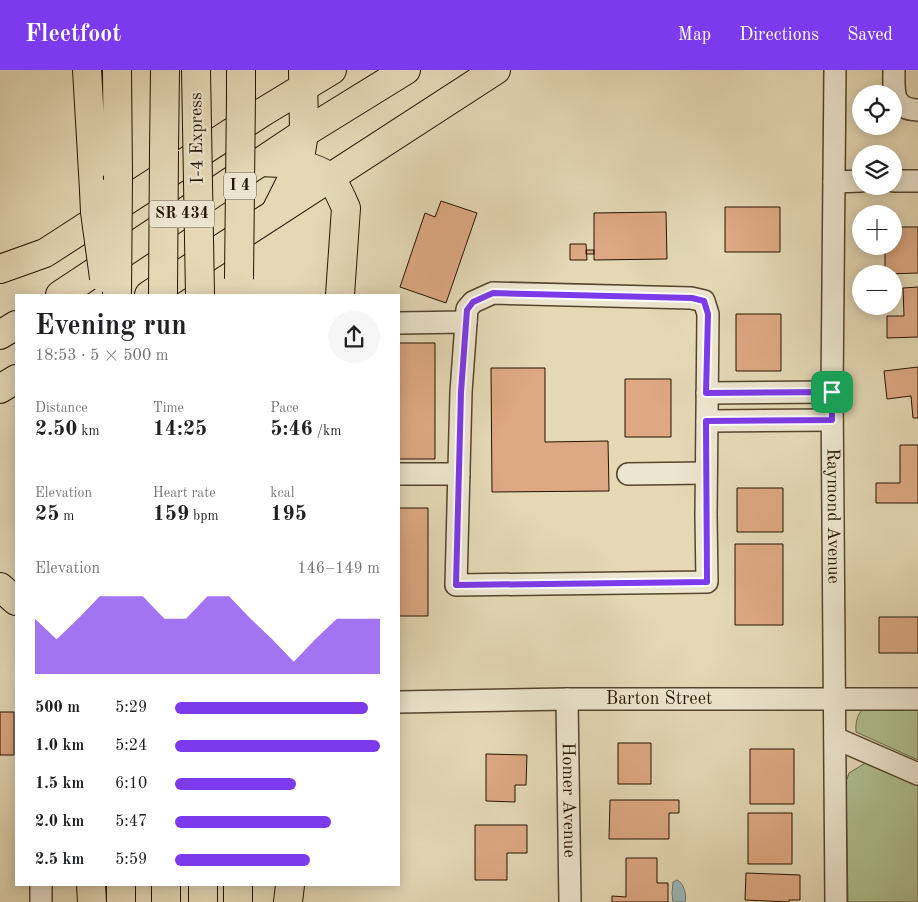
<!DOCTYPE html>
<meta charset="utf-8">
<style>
:root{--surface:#fff;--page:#f6f6f6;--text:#202124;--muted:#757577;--accent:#7c3aed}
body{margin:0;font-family:"Old Standard TT",serif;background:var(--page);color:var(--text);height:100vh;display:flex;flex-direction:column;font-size:19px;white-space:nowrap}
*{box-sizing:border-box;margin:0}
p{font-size:16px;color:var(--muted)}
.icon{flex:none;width:28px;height:28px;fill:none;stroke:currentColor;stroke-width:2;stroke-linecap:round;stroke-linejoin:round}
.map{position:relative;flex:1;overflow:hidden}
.drawer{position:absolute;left:15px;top:224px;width:385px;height:592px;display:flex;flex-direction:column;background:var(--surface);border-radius:0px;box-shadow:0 2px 12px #0003}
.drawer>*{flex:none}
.tools{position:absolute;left:852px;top:15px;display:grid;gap:10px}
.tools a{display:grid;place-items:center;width:50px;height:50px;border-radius:50%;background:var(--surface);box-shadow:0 2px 12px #0003;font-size:25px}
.pin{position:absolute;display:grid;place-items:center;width:42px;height:42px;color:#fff;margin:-21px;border-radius:10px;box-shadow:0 2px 8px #0006}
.round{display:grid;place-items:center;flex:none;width:52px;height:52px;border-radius:26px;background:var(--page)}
.overview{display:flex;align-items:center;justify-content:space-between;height:85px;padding:0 20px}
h1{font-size:28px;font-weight:700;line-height:38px}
.metrics{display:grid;grid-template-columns:repeat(3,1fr);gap:8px;height:85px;padding:5px 20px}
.metrics div{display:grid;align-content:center}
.metrics b{font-size:21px;font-weight:700}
.metrics small{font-size:14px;font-weight:400}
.metrics p{font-size:14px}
.chart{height:140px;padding:10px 20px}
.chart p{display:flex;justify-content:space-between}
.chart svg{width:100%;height:90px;margin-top:5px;fill:var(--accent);opacity:.7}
ul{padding:0 20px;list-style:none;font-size:16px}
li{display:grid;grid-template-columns:80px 60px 1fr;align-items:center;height:38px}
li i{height:12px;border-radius:6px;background:var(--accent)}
header{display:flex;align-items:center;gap:30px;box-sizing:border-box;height:70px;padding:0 25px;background:var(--accent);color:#fff}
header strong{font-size:24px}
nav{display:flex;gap:28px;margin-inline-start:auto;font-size:18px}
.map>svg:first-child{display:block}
.green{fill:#afc091;stroke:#6a6a48}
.water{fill:#9ab7b8;stroke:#6b766e}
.building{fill:#dda883;stroke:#251400}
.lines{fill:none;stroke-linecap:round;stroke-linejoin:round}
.minor-casing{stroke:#55452d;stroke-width:24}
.major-casing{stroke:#251400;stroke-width:30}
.highway-casing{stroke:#251400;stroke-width:30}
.minor{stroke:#ede6cf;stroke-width:21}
.major{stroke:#e4d8b5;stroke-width:28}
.highway{stroke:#e4d8b5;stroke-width:28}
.highway-bridge-casing{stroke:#251400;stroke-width:30;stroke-linecap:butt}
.highway-bridge{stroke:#e4d8b5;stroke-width:28}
.route-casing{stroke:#fff;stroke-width:10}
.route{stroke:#7c3aed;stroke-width:6}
.labels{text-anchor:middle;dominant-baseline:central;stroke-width:4.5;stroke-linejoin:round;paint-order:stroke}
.shield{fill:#ede6cf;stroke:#61533e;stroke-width:1}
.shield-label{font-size:16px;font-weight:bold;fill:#251400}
.street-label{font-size:18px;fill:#251400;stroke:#ede6cf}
</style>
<header>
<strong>Fleetfoot</strong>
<nav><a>Map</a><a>Directions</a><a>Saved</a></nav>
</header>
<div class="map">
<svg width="918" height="832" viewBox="0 0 918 832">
<rect width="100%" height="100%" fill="#e4d8b5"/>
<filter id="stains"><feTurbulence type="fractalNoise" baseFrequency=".004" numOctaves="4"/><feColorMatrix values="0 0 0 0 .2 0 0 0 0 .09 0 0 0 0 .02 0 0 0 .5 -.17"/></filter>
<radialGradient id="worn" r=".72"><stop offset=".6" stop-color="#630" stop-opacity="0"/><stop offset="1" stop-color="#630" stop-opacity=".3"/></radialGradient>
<!-- green -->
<path class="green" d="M918 635V690L856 662C855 652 858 639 869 636 878 633 908 635 918 635Z
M867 692 918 714V832H848L846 712 849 703Z"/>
<!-- water -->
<path class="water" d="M677 810C684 813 687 825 685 832H673L672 823 673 812Z"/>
<!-- building -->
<path class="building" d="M441 131 477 143 446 233 400 217 425 143 435 147Z
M725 137H780V182H725Z
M666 142 667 189 594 190V143Z
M894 157H918V203L885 204V176H894Z
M570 174H586L587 190H570Z
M586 180H594V184H586Z
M918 217V267L887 268V246H904L903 218Z
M736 244H781V301H736Z
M399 273H435V389H399Z
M918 297V348H913L911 326 887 329 884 301Z
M491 298H545V372L608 371 609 421 492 422Z
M625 309H671V367H625Z
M900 375H918V433H876V413H900Z
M737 418H783V462H737Z
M399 438H428V546H399Z
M735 474H783V555H735Z
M879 547H918V583H879Z
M0 642H14V685H0Z
M618 673H651V714H618Z
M750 679H794V734H750Z
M486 684 527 685 526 715H515V732L486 731Z
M610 730H679V743H669V769H609Z
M748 743H792V794H748Z
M475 755H527V783H507V810H475Z
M626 788H657V813H668V832H612V826L626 827Z
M746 803 800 805V830H789V832L745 830Z"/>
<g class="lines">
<!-- minor casing -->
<g class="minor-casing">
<g id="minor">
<path id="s1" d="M835 0 832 322 836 832"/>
<path d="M894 0C894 21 891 39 918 40"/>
<path d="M894 111H918"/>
<path d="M834 112 861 111"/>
<path d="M493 223 691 228 704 231 708 244 706 445 707 512 456 515 461 322 467 239 473 232Z"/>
<path d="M399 253 466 252"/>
<path d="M707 323 832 322"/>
<path d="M707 351 832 350"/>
<path d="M399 404H459"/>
<path d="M628 404 706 403"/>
<path id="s2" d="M567 629 570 832"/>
<path id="s3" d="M399 632 567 629H918"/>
<path d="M835 668 918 704"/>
<path d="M41 815V832"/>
</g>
</g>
<!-- major casing -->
<g class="major-casing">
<path id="major" d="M60 225 304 63 406 0
M149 225 496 0
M0 265 16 255
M0 319 16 309"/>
</g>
<!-- highway casing -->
<g class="highway-casing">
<path id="highway" d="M87 0 94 120
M117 0 118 106
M196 0 197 56
M241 0V24
M164 81 165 0
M260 92C281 93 312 93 329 107 336 114 342 129 346 138L340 225
M275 143 299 95 304 63 303 1
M0 199 45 183 263 42 332 0
M0 517 16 531
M91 815 92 832
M121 815V832
M166 815V832
M203 815V832
M238 832V815
M288 832 290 815"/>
</g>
<!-- minor -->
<use href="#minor" class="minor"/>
<!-- major -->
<use href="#major" class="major"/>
<!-- highway -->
<use href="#highway" class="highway"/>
<!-- highway-bridge casing -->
<g class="highway-bridge-casing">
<path id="highway-bridge" d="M197 56 200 225
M94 120 95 142 104 208
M239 209 241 24
M117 225 118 106
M163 225 164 81"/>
</g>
<!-- highway-bridge -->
<use href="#highway-bridge" class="highway-bridge"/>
</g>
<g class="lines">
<!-- route casing -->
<g class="route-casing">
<path id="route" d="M493 223 692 228 704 231 708 244 706 323 832 322V350L706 351 707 512 456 515 461 322 467 240 473 232Z"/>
</g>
<!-- route -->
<use href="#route" class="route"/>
</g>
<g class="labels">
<!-- shield labels -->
<g class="shield">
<rect x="224" y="102.5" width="32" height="27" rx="4"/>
<rect x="149.5" y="130.5" width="65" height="27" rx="4"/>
</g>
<g class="shield-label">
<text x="240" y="116">I 4</text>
<text x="182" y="144">SR 434</text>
</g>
<!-- street labels -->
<g class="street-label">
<text transform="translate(197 68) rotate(-91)">I-4 Express</text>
<text stroke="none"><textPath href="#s1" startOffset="446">Raymond Avenue</textPath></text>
<text stroke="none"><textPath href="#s3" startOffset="260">Barton Street</textPath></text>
<text stroke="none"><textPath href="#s2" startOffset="101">Homer Avenue</textPath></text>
</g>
</g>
<rect width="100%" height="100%" filter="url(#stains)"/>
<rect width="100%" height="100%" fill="url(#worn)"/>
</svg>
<div class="tools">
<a><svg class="icon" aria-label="locate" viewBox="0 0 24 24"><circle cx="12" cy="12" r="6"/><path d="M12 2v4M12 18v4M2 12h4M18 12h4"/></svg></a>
<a><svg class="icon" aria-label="layers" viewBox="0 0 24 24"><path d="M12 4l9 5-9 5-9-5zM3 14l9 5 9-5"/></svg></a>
<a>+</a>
<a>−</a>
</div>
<div class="pin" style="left:832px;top:322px;background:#1e9e55"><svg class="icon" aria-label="arrive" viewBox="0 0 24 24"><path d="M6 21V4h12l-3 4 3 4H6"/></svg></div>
<section class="drawer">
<div class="overview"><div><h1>Evening run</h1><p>18:53 · 5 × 500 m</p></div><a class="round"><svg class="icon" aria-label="share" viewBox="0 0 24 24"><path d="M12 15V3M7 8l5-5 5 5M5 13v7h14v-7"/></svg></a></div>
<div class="metrics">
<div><p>Distance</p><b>2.50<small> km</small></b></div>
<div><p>Time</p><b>14:25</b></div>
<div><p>Pace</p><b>5:46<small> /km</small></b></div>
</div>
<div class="metrics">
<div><p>Elevation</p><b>25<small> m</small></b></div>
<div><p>Heart rate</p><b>159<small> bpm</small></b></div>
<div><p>kcal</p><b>195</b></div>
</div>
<div class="chart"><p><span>Elevation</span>146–149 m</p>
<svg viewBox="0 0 160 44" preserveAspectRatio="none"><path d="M0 44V17L10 27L20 17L30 6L40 6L50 6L60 17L70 17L80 6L90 6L100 17L110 27L120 38L130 27L140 17L150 17L160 17V44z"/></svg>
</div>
<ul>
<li><b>500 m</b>5:29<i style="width:94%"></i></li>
<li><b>1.0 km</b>5:24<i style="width:100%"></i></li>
<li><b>1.5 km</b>6:10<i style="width:59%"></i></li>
<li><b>2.0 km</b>5:47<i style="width:76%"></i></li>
<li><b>2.5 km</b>5:59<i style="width:66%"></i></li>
</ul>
</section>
</div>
